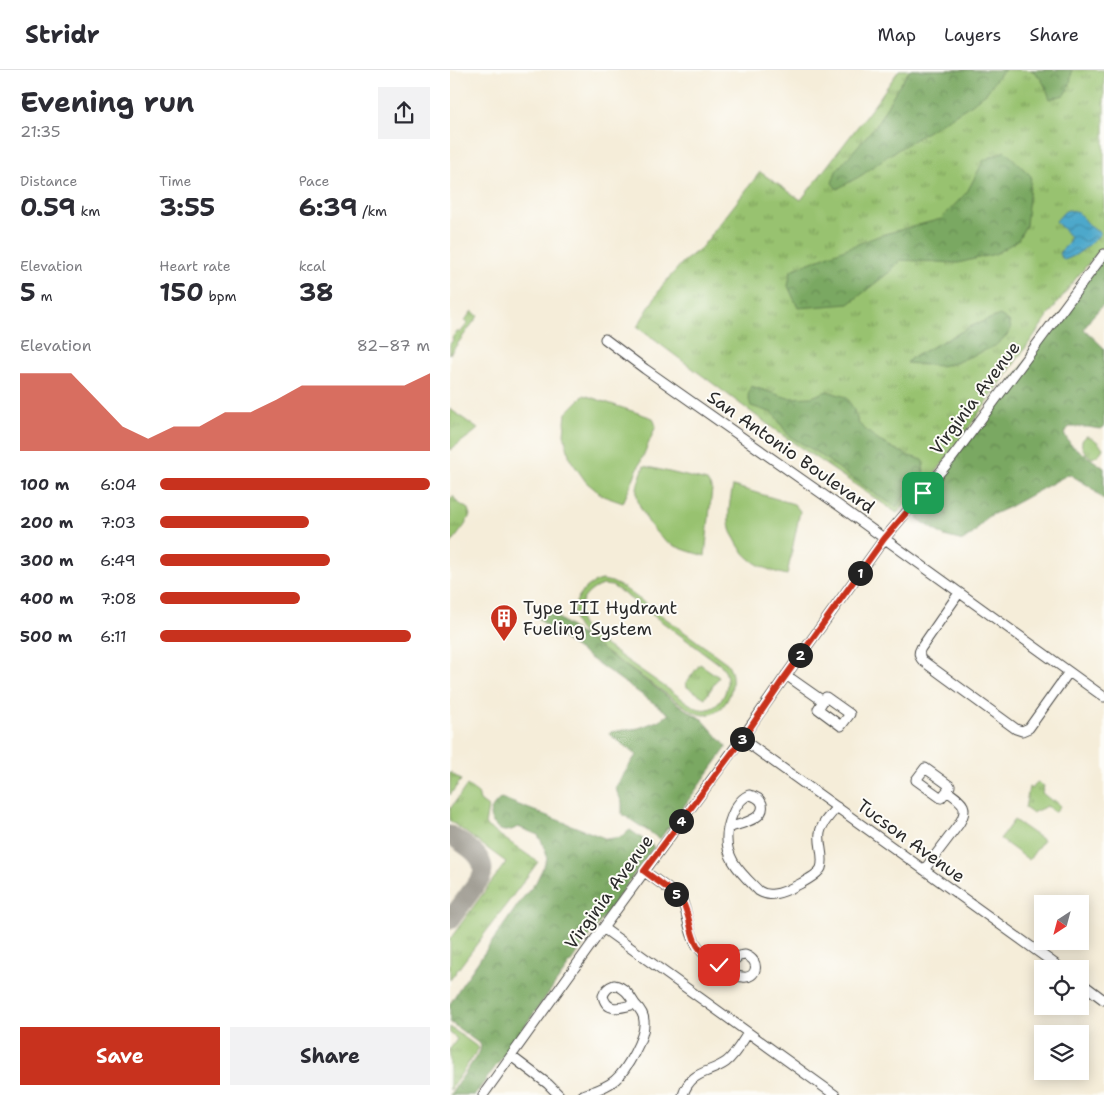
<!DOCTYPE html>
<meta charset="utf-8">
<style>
:root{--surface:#fff;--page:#f2f2f3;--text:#2b2b33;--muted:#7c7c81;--line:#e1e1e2;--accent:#c8321e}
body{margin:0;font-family:"Shantell Sans",sans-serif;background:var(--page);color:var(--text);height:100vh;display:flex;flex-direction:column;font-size:19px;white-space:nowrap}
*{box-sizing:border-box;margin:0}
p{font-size:16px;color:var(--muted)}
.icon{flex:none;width:28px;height:28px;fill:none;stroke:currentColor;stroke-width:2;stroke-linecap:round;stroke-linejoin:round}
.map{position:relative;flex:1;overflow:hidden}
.details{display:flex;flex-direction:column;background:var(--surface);width:450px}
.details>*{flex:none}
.needle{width:32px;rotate:216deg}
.tools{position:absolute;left:584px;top:825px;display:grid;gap:10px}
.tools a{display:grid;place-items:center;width:55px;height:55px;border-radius:0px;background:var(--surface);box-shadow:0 2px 12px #0003;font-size:25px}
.pin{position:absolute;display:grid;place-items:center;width:42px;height:42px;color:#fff;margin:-21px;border-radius:10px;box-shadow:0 2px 8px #0006}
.km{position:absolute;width:25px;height:25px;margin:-12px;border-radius:50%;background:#222;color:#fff;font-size:14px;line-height:25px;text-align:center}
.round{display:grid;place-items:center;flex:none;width:52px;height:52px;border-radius:0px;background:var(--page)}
.headline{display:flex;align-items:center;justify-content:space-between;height:85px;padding:0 20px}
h1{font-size:28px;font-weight:700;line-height:38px}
.metrics{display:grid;grid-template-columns:repeat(3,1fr);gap:8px;height:85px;padding:5px 20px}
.metrics div{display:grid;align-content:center}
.metrics b{font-size:25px;font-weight:700}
.metrics small{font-size:14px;font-weight:400}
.metrics p{font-size:14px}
.chart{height:140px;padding:10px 20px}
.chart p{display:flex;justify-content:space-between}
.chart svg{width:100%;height:90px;margin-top:5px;fill:var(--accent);opacity:.7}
.action{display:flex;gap:10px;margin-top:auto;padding:10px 20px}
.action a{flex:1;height:58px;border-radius:0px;background:var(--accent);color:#fff;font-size:20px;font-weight:700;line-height:58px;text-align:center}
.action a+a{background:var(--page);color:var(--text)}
ul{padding:0 20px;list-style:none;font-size:16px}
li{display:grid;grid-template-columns:80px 60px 1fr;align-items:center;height:38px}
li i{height:12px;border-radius:6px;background:var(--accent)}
header{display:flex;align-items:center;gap:30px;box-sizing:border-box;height:70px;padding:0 25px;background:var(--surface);border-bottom:1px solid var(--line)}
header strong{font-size:24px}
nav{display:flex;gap:28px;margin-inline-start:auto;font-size:18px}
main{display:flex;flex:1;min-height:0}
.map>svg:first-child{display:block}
.grass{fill:url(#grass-tufts);stroke:#62764d}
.forest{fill:url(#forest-crowns);stroke:#526a46}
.pitch{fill:#98c26f;stroke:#62764d;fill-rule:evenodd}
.water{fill:url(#water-waves);stroke:#3c6a7b}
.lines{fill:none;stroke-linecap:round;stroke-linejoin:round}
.taxiway{stroke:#908c82;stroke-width:19}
.minor-casing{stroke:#494845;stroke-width:11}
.minor{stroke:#fff;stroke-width:9}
.route-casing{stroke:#fff;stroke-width:10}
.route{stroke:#c8321e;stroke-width:6}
.labels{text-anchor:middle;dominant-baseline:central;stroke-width:4;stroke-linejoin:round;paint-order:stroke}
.street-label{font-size:18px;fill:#2b2b2b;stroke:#fdfcf7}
.poi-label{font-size:18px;fill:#2b2b2b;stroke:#fdfcf7;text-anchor:start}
</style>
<header>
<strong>Stridr</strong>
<nav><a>Map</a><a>Layers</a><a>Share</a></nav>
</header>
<main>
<section class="details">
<div class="headline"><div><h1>Evening run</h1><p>21:35</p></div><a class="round"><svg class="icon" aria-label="share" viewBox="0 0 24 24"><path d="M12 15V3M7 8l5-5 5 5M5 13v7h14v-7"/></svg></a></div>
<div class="metrics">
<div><p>Distance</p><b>0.59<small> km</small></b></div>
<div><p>Time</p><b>3:55</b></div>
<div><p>Pace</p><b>6:39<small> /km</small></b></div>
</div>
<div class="metrics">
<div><p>Elevation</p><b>5<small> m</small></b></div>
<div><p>Heart rate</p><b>150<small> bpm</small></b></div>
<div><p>kcal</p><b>38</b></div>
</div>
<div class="chart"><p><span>Elevation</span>82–87 m</p>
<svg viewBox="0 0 160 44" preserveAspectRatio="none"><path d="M0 44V6L10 6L20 6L30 19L40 32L50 38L60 32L70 32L80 25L90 25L100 19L110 12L120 12L130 12L140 12L150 12L160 6V44z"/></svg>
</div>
<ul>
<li><b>100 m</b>6:04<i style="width:100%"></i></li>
<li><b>200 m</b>7:03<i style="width:55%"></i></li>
<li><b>300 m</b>6:49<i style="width:63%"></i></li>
<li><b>400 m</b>7:08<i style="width:52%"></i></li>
<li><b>500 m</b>6:11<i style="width:93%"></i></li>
</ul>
<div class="action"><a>Save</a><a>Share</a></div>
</section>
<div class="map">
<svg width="654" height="1025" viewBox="0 0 654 1025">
<defs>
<pattern id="grass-tufts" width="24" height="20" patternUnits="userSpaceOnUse" patternTransform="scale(1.25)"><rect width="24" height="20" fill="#98c26f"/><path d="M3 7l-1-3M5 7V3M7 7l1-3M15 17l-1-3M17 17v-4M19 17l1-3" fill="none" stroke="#7c9e5b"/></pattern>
<pattern id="forest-crowns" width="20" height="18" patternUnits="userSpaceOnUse" patternTransform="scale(1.25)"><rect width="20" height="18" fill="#7aa862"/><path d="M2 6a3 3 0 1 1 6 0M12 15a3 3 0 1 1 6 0" fill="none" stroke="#648951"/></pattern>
<pattern id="water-waves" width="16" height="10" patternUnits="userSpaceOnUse" patternTransform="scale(1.25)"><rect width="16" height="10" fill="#4da8cb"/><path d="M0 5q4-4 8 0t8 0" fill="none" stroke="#4089a5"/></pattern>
</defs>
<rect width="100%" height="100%" fill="#fdfcf7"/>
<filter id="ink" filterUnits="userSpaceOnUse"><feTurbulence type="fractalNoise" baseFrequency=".02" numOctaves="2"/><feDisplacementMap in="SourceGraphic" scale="10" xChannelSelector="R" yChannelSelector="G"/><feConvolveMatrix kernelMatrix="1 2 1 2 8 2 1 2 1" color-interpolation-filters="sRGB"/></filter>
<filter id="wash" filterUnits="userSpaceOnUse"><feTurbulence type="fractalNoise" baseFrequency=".0096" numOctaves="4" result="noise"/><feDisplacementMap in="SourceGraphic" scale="20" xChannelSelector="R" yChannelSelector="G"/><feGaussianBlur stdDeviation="1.12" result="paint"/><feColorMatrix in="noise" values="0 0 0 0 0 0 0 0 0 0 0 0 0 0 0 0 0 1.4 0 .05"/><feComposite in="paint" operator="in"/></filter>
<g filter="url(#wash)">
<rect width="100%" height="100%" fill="#f5edd9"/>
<!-- grass -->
<path class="grass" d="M449 0H654V175L627 207 603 239 520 356 487 401 447 443 332 365 187 257 212 216 233 192 251 178 310 102 351 130 425 34Z
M22 241 28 246 0 284V274L3 270 2 268 7 261 10 263 18 253 14 251Z
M0 339 28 359 22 364 0 380Z
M637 366C643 367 649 373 653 378 651 383 648 386 642 388 634 383 626 372 637 366Z
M3 426 7 432 18 439 20 445 15 455 0 475V430Z
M250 594 269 607 255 628 237 617 236 613Z
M0 702 11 710 0 725Z
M587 712 594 716 592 723 602 731 604 730 609 734 610 736 606 742H604L597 736 582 743 575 738 579 717 582 719Z
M17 715 28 723 30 731 38 737 35 755 88 792 0 910V869L56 792 0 751V739Z
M0 957 29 978 0 1020V979L7 969 0 963Z"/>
<!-- forest -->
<path class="forest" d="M460 0H555L548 6 537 22 522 34 436 87 412 105 387 119 382 113 386 101 427 54 445 22Z
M581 0H622L620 15 614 25 600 29C596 18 592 6 581 0Z
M555 81 581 106 576 155 568 170 545 184 508 193 450 190 442 200 399 234 348 238 338 216 341 200 431 165 491 149 517 122 534 90Z
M651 191 654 192V234L641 248 634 259 654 278V357L650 359 638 357H619L614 364 621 375 654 398V430L639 416 619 404 559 437 537 447 524 463 513 471 494 466 468 449 465 441Z
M550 245 559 251 561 259 557 265 545 276 505 293 490 296 457 293 461 288 524 255Z
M301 316 338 328 362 327 377 321 396 327 403 338 409 354 429 371 459 386 473 390 474 407 460 420 446 437 406 411 368 383 339 366 323 343 301 336 298 326Z
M96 539 235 639 252 649 277 677 210 769 172 744V732L165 718 186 685 159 664 160 662 189 658 210 650 219 644 102 561 87 547Z
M51 728 157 769 171 767 180 760 204 777 25 1025H0L30 981 31 975 0 952V934L11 916 72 829 86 812 97 789 95 778 88 765 68 757C64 759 60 761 56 761 51 761 48 759 45 755 35 745 42 736 51 728Z"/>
<!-- pitch -->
<path class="pitch" d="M134 325 203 348 206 356 173 433 153 426 136 412 120 389 114 364 116 343Z
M194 396 257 411 262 419 255 486C227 478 208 473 194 444 189 436 186 428 187 418 188 411 192 403 194 396Z
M283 416 344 434 350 441 337 505C316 500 298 493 287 473 285 468 281 464 280 459 277 445 280 430 283 416Z
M152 510 162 512 174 518 277 593C290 610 278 645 254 645 249 645 244 642 240 640 218 625 197 611 176 596 163 587 132 568 126 554 122 546 124 536 128 528 134 518 141 513 152 510ZM153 515 162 516 170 521 272 596C286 614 269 649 244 637L149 571C143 566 136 561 132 555 122 539 137 519 153 515Z
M564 750 593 770 579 790 550 769Z"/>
<!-- water -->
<path class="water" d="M618 140C634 140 635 157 651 163 643 172 627 187 614 190L609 184C612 177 618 178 620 168 616 160 610 158 606 151L614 142Z"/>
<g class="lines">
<!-- taxiway -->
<path class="taxiway" d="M0 765C14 775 40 787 31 808L0 850"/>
</g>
</g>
<g filter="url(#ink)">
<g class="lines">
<!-- minor casing -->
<g class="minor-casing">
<path id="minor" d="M155 269 195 299 388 435 654 627
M509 523 471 578C468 583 469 587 473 591L566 659 572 661 579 658 619 602
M336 605 373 631 376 627 400 644 391 656 368 639 373 631
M292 669 612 899
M299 725C305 726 310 728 312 734 316 750 288 754 278 758 281 746 287 730 299 725Z
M278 758C272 787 291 803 309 821 314 824 319 825 324 824 334 823 367 807 371 798 375 787 368 774 370 763 371 754 381 744 387 737
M474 800 509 754C520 736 512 732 497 721L491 728 466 710 475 698 500 716 497 721
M194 801 228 826 232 830C237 842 238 856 243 868 249 883 262 891 275 898
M153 858 385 1025
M295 885C312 891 306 909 293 907 286 907 280 902 275 898L289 886Z
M630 912 654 930
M164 915C175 917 180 926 185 934 173 937 157 944 153 926 155 920 158 917 164 915Z
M61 986 98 1014 109 1025
M33 1025 153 858 295 664 332 611 434 469 502 388 654 184
M133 1025C144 1021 156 1018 165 1010 176 1001 196 966 194 951 194 944 190 939 185 934
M233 1025C241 1000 259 1004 276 992 285 985 292 972 298 963"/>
</g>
<!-- minor -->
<use href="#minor" class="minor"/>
</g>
</g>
<g class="lines" filter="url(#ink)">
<!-- route casing -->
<g class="route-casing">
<path id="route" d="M269 895C235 875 246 859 232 830L228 826 194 801 296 664 332 611 434 469 473 423"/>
</g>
<!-- route -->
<use href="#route" class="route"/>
</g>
<!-- icons -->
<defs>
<g id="building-pin" transform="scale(1.4375)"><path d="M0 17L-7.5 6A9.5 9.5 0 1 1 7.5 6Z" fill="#c8321e" stroke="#fdfcf7"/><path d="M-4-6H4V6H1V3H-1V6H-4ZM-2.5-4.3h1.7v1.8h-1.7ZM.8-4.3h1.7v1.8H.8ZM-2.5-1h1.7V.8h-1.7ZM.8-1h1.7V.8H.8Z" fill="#fff"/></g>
</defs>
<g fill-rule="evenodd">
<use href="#building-pin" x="54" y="548"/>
</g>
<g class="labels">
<!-- street labels -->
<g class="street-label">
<text transform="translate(525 328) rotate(-53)">Virginia Avenue</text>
<text transform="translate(341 382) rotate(35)">San Antonio Boulevard</text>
<text transform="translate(461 771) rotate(36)">Tucson Avenue</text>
<text transform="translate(159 822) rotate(-54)">Virginia Avenue</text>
</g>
<!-- poi labels -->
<g class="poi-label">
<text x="73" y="538">Type III Hydrant<tspan x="73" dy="21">Fueling System</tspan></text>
</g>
</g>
</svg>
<div class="tools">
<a><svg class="needle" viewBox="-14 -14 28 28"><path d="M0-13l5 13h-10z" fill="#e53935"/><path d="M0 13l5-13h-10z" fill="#7c7c81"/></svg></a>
<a><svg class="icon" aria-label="locate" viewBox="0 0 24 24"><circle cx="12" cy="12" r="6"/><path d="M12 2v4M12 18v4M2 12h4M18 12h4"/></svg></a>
<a><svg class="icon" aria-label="layers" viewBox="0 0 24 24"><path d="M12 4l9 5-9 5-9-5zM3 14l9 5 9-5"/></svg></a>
</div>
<div class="pin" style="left:473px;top:423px;background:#1e9e55"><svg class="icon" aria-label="arrive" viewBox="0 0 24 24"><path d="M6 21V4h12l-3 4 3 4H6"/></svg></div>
<div class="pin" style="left:269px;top:895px;background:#d93025"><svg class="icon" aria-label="check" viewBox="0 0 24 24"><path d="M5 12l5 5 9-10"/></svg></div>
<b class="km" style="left:410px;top:503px">1</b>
<b class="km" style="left:350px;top:585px">2</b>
<b class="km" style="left:292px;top:669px">3</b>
<b class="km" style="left:231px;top:751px">4</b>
<b class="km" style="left:226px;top:824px">5</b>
</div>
</main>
